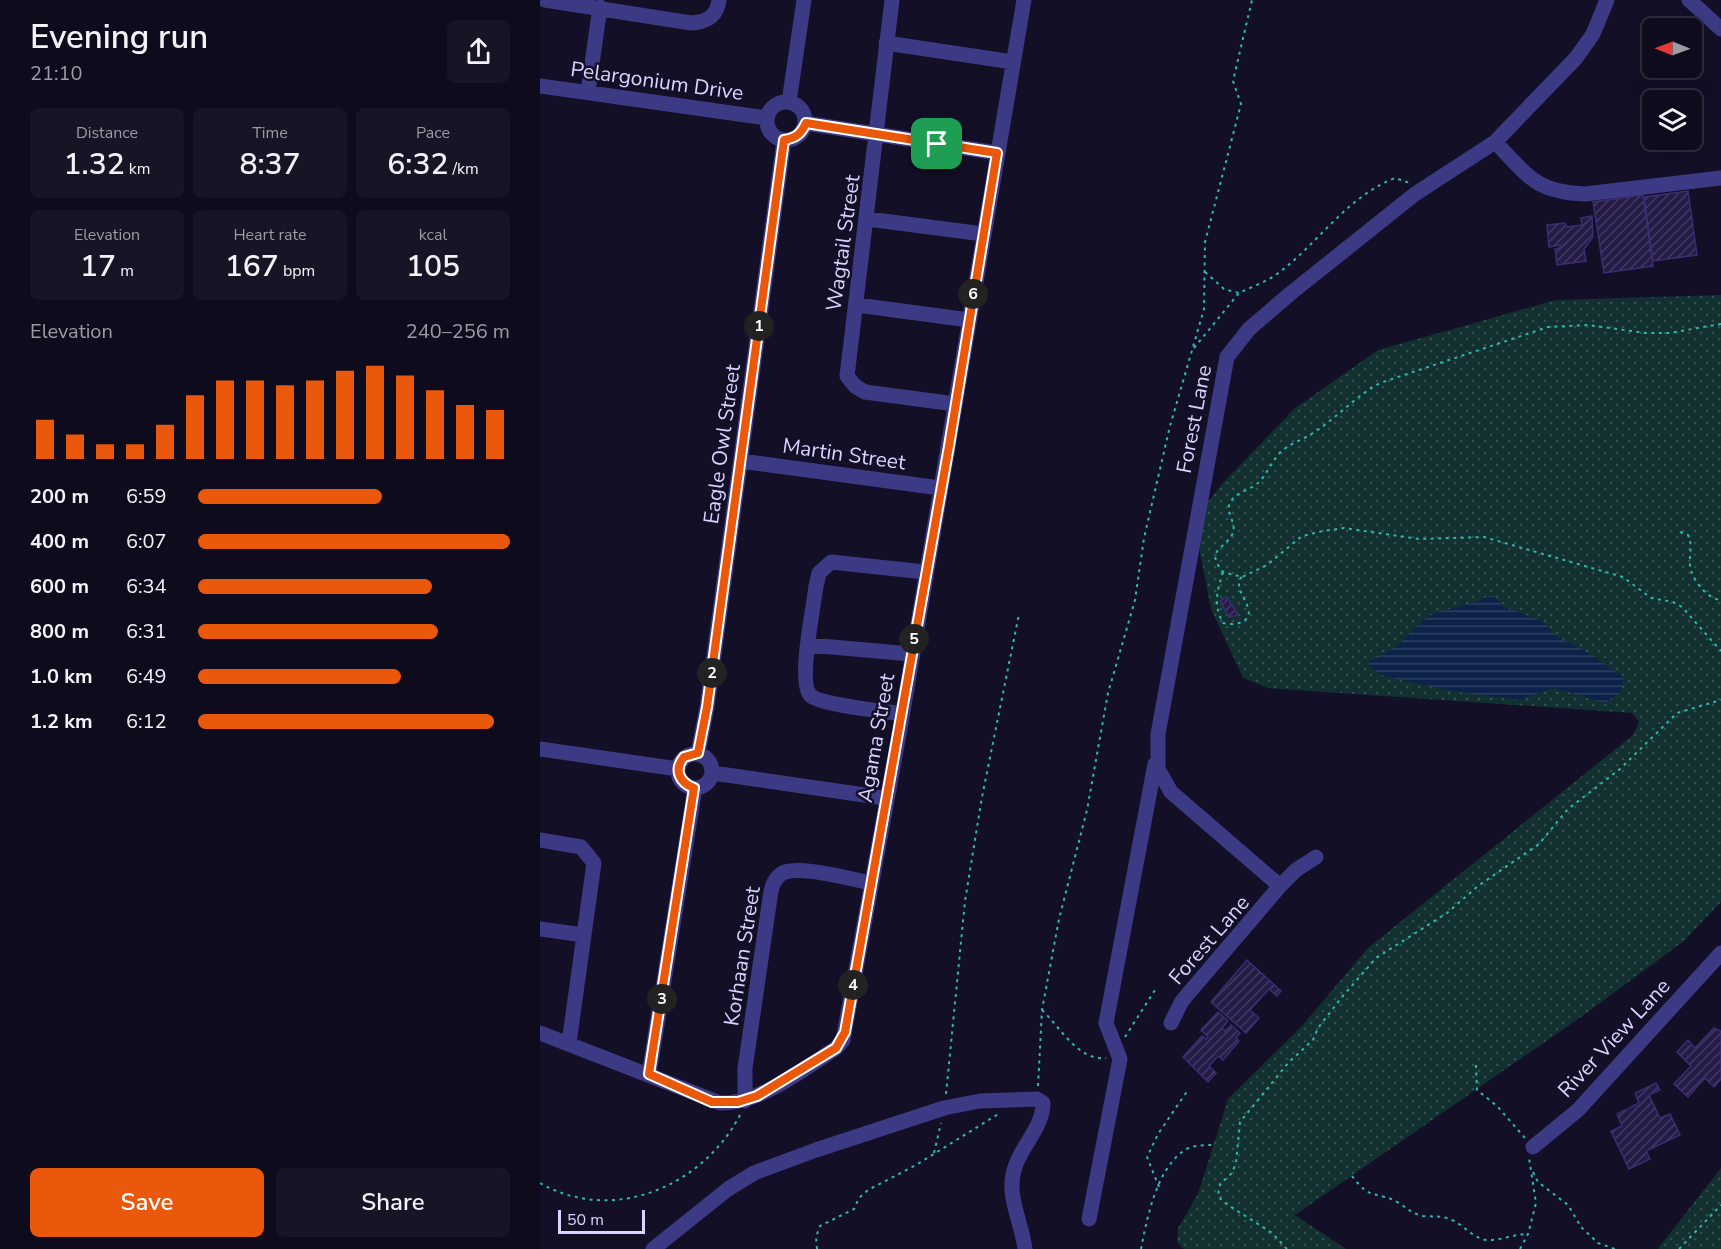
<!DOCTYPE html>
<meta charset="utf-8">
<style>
:root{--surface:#0e0b1c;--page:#171425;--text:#f1f3f6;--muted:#9b9ba3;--line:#2e2b3b;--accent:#ea580c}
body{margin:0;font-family:"Nunito Sans",sans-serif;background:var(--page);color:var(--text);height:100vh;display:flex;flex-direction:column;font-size:22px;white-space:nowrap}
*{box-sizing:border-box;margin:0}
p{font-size:20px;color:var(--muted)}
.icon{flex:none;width:33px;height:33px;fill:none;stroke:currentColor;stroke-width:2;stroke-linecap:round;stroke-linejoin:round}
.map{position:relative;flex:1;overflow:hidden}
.details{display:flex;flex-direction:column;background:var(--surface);width:540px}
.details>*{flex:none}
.needle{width:39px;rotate:271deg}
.fabs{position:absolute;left:1102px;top:18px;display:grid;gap:12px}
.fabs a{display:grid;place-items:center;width:60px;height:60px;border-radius:9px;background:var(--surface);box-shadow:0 6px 24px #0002,0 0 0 2px var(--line);font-size:30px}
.scale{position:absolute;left:18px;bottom:15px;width:87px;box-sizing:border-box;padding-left:6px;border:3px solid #d9d4ff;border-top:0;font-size:16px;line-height:21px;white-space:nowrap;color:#d9d4ff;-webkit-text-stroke:4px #130f26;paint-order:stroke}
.pin{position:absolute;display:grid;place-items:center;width:51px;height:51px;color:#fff;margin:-26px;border-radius:12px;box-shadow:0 3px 9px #0006}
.km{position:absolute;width:30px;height:30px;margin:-15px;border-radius:50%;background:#222;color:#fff;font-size:16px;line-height:30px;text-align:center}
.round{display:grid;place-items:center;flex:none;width:63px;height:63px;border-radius:9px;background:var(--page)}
.overview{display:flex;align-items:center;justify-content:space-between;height:102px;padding:0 30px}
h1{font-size:33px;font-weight:600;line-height:45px}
.stats{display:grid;grid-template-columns:repeat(3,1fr);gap:9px;height:102px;padding:6px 30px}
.stats div{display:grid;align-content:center;border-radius:9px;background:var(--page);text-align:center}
.stats b{font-size:30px;font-weight:600}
.stats small{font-size:16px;font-weight:400}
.stats p{font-size:16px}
.chart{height:168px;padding:12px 30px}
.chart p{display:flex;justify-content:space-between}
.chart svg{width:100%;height:108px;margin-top:6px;stroke:var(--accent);stroke-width:6}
.action{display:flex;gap:12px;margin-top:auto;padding:12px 30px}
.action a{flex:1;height:69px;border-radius:9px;background:var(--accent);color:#fff;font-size:24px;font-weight:600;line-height:69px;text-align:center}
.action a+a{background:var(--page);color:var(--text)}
ul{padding:0 30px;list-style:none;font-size:20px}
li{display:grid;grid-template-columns:96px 72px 1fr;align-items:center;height:45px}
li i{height:15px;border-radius:8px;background:var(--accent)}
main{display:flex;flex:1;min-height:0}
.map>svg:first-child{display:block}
.grass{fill:url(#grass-dots)}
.water{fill:url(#water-rules)}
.building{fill:url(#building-hatch);stroke:#3b2d73;stroke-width:1.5}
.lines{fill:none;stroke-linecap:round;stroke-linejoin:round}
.path{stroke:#2fb8b0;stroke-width:2;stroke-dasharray:3 4.5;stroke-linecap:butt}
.minor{stroke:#3d3a85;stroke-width:15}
.route-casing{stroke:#fff;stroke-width:12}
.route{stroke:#ea580c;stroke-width:8}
.labels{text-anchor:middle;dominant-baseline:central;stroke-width:5;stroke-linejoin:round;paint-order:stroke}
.street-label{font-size:21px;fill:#d9d4ff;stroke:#130f26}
</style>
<main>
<section class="details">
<div class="overview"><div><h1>Evening run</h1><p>21:10</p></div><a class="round"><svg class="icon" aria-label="share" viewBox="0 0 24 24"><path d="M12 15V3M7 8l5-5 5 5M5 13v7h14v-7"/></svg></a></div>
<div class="stats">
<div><p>Distance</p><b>1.32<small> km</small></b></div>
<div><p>Time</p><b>8:37</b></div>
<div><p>Pace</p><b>6:32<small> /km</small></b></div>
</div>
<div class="stats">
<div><p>Elevation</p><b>17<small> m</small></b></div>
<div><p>Heart rate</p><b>167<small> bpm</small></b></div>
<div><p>kcal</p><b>105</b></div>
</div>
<div class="chart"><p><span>Elevation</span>240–256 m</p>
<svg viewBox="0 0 160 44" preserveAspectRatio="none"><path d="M5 44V28M15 44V34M25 44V38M35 44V38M45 44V30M55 44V18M65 44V12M75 44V12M85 44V14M95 44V12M105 44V8M115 44V6M125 44V10M135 44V16M145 44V22M155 44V24"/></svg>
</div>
<ul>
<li><b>200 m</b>6:59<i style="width:59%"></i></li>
<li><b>400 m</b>6:07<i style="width:100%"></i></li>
<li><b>600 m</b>6:34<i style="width:75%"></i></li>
<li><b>800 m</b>6:31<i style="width:77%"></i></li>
<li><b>1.0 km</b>6:49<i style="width:65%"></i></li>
<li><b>1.2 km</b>6:12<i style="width:95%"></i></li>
</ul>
<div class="action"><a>Save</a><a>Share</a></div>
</section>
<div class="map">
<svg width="1181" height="1249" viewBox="0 0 1181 1249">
<defs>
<pattern id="grass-dots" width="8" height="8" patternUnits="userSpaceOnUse" patternTransform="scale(1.5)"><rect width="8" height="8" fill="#12302f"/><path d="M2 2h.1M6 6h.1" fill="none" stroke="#344d4e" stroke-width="1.8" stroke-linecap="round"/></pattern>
<pattern id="water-rules" width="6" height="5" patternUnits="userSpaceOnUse" patternTransform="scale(1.5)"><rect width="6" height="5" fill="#0c2248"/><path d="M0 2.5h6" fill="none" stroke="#2f4163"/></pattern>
<pattern id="building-hatch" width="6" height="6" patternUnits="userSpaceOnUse" patternTransform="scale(1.5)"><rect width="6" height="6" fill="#241b47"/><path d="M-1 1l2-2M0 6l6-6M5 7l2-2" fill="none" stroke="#433b63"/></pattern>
</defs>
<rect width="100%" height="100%" fill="#130f26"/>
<!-- grass -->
<path class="grass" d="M1181 295V902L1144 941 1041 1017 755 1215 806 1249H644L637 1242 638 1228 658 1194 688 1099 761 1027 828 948 1093 735 1099 722 1092 713 728 688 703 678 671 609 658 543 665 506 681 485 754 409 838 350 1016 300Z
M1181 1168V1249H1118L1120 1246Z"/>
<!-- water -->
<path class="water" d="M949 596H953L964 607 1002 621 1016 636 1042 649 1084 677 1081 693 1064 703 1014 688 979 700 917 692 846 677 829 667 830 661 857 646 887 617 897 612 933 603Z"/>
<!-- building -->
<path class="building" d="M1148 191 1157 255 1113 261 1104 197Z
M1103 195 1113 266 1064 273 1053 202Z
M1052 216 1053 237 1044 249 1046 261 1017 265 1015 249 1020 248V245L1009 247 1007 225 1025 223 1027 227 1042 225 1041 218Z
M687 597 698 615 689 617 680 601Z
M707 960 741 991 737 996 729 989 710 1010 719 1018 706 1033 671 1002Z
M678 1012 688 1021 682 1028 685 1031 691 1025 700 1033 696 1038 699 1041 683 1060 678 1056 669 1066 676 1073 668 1082 643 1057 662 1036 666 1039 668 1037 661 1030Z
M1174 1028 1181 1031V1079L1174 1087 1165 1078 1148 1097 1134 1084 1151 1066 1137 1052 1148 1040 1155 1048Z
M1116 1083 1120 1090 1109 1095 1120 1118 1130 1114 1140 1135 1106 1151 1110 1159 1089 1169 1071 1131 1082 1126 1077 1114 1099 1103 1095 1093Z"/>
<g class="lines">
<!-- path -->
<path class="path" d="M665 272 684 289 699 293C711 287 726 282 737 274 778 244 806 197 855 178L870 183
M1181 324 1129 333H1106L1048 325 1008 327 840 383C814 397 797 418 773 433 761 441 747 444 738 455 731 463 727 474 719 482 711 490 695 492 690 503 685 514 698 523 692 535 683 550 665 550 683 572L702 577 727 565 762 536 783 531 804 528 879 539 944 537 1083 577 1111 598 1133 602 1142 607 1181 651
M654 348 699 293
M1140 532 1148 535C1153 545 1149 554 1150 565 1151 579 1167 599 1181 600
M683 572C677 592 673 604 683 623 693 626 713 623 708 608 705 597 698 593 699 580L702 577
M502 1010C520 1027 538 1061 566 1058
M585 1037 615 990
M936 1065 937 1090 957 1106 985 1138
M498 1086 502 1010 519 919 547 810 568 693 595 600 604 538 630 426 664 309 665 242 701 104 693 81 712 0
M406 1094 425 901 442 797 479 614
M394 1153 401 1123
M993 1172 998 1182 1028 1205 1041 1227 1058 1243 1075 1249
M812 1176C831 1202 837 1190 859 1203 867 1208 872 1214 883 1216 894 1217 903 1215 914 1221 925 1227 934 1238 946 1240 960 1241 974 1234 988 1234
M0 1183C73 1225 163 1186 200 1115
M619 1187 607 1157 618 1134 648 1090
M277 1249 276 1237 280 1226 314 1209 319 1198 328 1190 376 1165 460 1113
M601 1249C607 1218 616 1172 642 1152 650 1145 663 1145 673 1145
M747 1249 732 1233 682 1201 678 1195 680 1184 692 1173 696 1163 700 1122 749 1062 773 1040 778 1028 802 997 836 958 907 913 938 886 999 844 1028 809 1080 769 1137 713 1181 700
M980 1249 988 1234 996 1203 989 1158
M1139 1249 1181 1205"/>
<!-- minor -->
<path class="minor" d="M5 0 151 23C166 22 177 17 179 0
M352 0 307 376 315 386 325 392 415 404
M1149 0 1181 29
M346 43 473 62
M0 86 227 118
M48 92 60 7
M249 102 264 0
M227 121a19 19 0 1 1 38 0a19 19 0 1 1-38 0Z
M265 123 457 153
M955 142C988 175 994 192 1045 194L1181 178
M328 219 443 234
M317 305 429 320
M201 461 400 488
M269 645 371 654
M362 714C344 711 282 705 271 696 257 684 274 606 276 586L279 573 291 562 385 572
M0 749 138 769
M158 753 167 707 244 140
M138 771a17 17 0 1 1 34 0a17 17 0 1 1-34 0Z
M173 773 345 798
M0 840 41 847 54 863 29 1043
M740 886 631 792 618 769V734L687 357 709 329 751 293 875 194 955 142 1036 58 1053 34 1067 0
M0 929 44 935
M631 1023 642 1001 740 886 756 870 776 857
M0 1033 180 1103C219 1104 264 1069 296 1048L303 1040 360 729 484 0
M109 1074 155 788
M205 1101V1068L231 891C233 883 237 875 245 872 265 866 310 879 331 883
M993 1147 1038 1110 1181 953
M549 1219 580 1059 566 1023 615 764
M113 1249 188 1189 214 1173 276 1150 404 1108 440 1101 497 1099 503 1103C503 1127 482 1145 475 1167 465 1194 482 1222 485 1249"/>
</g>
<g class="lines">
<!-- route casing -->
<g class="route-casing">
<path id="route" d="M266 123 457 153 409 446 305 1032 296 1048 217 1096 198 1102H172L109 1074 154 788C140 783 133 770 144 757L158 753 167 707 244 140C256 138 261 134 266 123Z"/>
</g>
<!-- route -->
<use href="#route" class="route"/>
</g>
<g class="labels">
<!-- street labels -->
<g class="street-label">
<text transform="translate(117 81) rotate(8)">Pelargonium Drive</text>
<text transform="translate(303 243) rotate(-82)">Wagtail Street</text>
<text transform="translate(654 419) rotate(-79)">Forest Lane</text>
<text transform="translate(182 444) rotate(-82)">Eagle Owl Street</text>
<text transform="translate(304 454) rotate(8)">Martin Street</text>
<text transform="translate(336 738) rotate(-80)">Agama Street</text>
<text transform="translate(669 940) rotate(-49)">Forest Lane</text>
<text transform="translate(202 956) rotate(-81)">Korhaan Street</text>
<text transform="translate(1074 1038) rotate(-47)">River View Lane</text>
</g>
</g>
</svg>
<div class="fabs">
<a><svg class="needle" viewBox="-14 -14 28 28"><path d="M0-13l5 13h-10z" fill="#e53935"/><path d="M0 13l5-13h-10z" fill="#9b9ba3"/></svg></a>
<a><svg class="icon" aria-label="layers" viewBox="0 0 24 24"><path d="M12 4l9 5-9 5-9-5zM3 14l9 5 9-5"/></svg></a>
</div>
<div class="scale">50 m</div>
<div class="pin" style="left:397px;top:144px;background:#1e9e55"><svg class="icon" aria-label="arrive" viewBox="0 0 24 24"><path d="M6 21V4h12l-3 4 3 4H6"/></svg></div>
<b class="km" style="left:219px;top:326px">1</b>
<b class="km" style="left:172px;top:673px">2</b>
<b class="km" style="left:122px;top:999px">3</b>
<b class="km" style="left:313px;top:985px">4</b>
<b class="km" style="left:374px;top:639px">5</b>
<b class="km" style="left:433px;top:294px">6</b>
</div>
</main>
